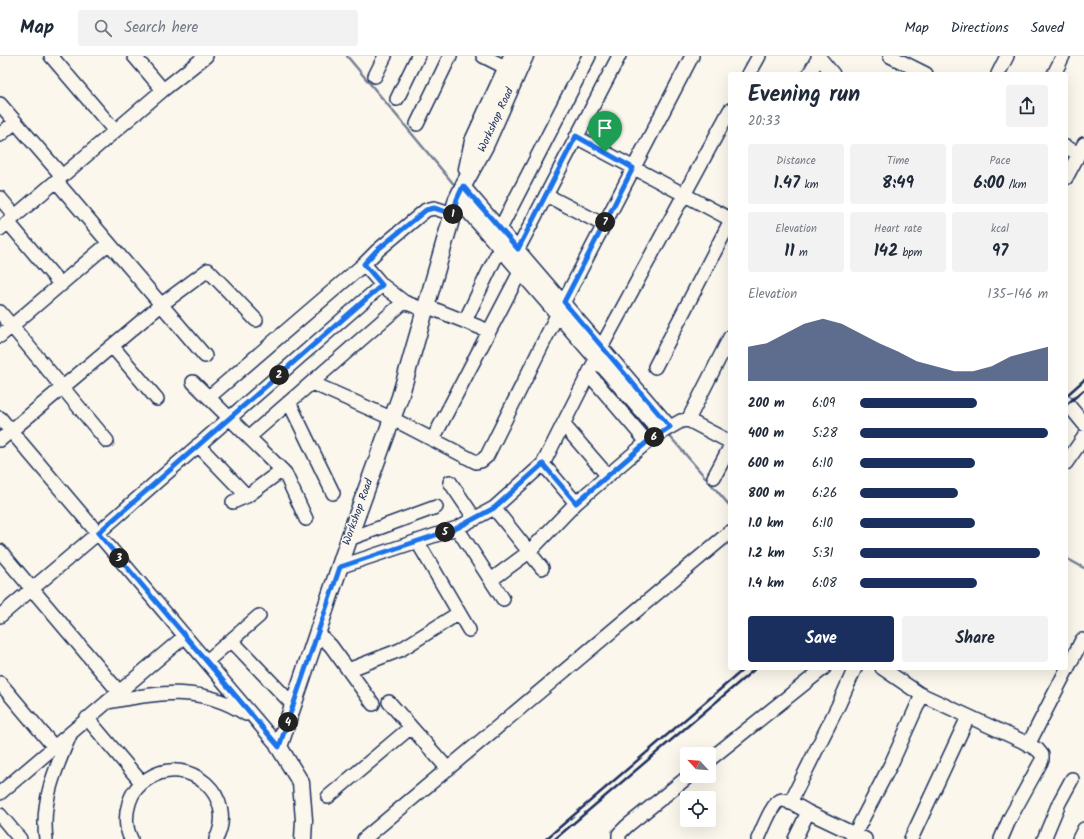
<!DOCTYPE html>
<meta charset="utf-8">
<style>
:root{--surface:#fff;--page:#f2f2f3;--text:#1f2937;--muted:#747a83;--line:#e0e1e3;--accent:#1b2f5e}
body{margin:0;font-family:Kalam,sans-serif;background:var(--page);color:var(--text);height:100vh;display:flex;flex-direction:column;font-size:15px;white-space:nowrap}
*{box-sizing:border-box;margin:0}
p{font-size:13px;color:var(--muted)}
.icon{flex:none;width:22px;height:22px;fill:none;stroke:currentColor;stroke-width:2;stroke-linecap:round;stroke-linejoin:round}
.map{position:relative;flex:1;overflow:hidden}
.sheet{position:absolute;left:728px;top:16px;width:340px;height:598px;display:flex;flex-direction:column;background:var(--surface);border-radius:4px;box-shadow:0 4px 16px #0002}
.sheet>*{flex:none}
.needle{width:26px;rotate:296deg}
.buttons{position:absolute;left:680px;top:691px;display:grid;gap:8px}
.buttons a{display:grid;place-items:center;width:36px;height:36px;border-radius:4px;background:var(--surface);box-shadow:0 4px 16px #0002;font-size:20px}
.pin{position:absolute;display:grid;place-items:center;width:34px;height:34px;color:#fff;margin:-41px -17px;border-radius:50% 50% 50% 0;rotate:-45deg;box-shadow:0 0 4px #0007}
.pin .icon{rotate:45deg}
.km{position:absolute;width:20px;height:20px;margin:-10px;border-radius:50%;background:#222;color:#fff;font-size:11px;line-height:20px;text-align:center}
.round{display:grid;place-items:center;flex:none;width:42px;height:42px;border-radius:4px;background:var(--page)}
.headline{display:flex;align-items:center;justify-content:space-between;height:68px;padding:0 20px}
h1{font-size:22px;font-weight:800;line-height:30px}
.figures{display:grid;grid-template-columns:repeat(3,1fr);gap:6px;height:68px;padding:4px 20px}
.figures div{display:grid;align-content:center;border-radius:4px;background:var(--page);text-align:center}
.figures b{font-size:17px;font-weight:800}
.figures small{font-size:11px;font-weight:400}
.figures p{font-size:11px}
.chart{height:112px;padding:8px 20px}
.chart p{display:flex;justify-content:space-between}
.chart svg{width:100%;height:72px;margin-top:4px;fill:var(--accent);opacity:.7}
.action{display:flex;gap:8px;margin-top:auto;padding:8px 20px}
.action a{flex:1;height:46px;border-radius:4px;background:var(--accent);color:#fff;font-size:16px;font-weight:800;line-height:46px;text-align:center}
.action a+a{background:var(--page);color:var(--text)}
ul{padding:0 20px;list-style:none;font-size:13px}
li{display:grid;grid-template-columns:64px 48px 1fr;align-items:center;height:30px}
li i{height:10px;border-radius:5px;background:var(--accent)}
header{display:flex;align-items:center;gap:24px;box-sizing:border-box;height:56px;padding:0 20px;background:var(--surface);border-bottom:1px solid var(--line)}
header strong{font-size:19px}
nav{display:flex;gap:22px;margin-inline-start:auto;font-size:14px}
.search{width:280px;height:36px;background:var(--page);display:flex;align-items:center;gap:10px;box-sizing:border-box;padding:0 14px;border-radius:4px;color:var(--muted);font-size:15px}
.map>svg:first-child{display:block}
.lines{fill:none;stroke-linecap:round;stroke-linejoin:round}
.stream{stroke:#747e96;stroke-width:2.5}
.minor-casing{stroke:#1b2f5e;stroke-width:16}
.major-casing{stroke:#1b2f5e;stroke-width:19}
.minor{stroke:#fbf7ec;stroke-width:13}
.major{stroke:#fbf7ec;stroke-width:16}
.rail{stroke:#1b2f5e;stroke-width:2.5}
.route-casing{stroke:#fff;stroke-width:8}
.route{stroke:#1a73e8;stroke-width:5}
.labels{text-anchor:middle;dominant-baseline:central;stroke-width:3;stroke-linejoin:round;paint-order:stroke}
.street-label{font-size:11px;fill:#1b2f5e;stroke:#fbf7ec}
</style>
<header>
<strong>Map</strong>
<div class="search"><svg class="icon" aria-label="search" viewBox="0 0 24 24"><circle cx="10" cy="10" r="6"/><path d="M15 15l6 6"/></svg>Search here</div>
<nav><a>Map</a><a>Directions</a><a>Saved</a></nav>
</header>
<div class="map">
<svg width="1084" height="783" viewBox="0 0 1084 783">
<rect width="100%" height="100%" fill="#fbf7ec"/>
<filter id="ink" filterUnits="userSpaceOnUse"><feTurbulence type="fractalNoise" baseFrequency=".025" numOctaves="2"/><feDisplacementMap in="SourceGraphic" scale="8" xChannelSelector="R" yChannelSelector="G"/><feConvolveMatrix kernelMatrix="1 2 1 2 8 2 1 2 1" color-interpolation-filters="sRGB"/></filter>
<g filter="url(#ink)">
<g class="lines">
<!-- stream -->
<path class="stream" d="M347 0 457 132
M667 377 730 450
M1066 502 1084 512"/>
<!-- minor casing -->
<g class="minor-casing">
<path id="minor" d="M51 0 115 75
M134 0 163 34
M483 0 507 12
M818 0 833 18
M890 0 926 18
M749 18 759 0
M809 18 819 1
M998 18 1007 0
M1054 18 1063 0
M375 20 385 0
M397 43 418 0
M0 48 62 120
M417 68 450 0
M0 79 15 66
M576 81 730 163
M1066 91 1079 98
M1066 122 1084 88
M56 125 205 300
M463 130 670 371
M546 139 604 169
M0 142 15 160
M457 143 660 377
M8 166 61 229
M0 173 163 34 206 0
M500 173 589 0
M518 193 619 0
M426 250 489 275
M425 254 404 246 382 229 364 208 377 195 426 154 434 152 453 158
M0 256 107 385
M465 265 500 192
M0 280 109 187
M112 290 157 343
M602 290 730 54
M655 311 730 166
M589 318 647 386
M193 326 285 417 306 463
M312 327 393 363 476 406 481 405 487 400 559 255 692 0
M209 341 364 208
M289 346 333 437
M1066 346 1084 368
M0 362 279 691
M688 364 730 281
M563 368 608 420
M249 381 404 246
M433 383 520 216
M0 384 162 248 208 214 256 264
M198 389 247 440
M1066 407 1084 381
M714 421 730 391
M450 426 475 463
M233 446 247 440 282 414
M576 447 543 408 596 303
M494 452 542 512
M457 472 503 543
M349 483 436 451
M417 485 469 574
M0 495 119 636
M339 511 457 472 494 452 543 408
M491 524 529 496 576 447 647 386 667 373 681 365 688 364 730 386
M0 560 98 477 382 229
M318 577 331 590 373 648
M232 585 294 650
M207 605 259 560
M882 612 920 638 1022 685 1038 694 1042 699V704L1010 762 1001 783
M348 614 400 594 459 557
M0 627 54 691
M107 646C159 637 200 628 246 658
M389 646 448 713
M87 662 141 726
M1028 689 1082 584
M709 704 824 612
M0 737 185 580
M328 741 411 671
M790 747 839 648 855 612
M0 759 20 783
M46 783C41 745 55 714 70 679
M131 783C125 771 125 760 129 747 132 736 139 728 149 722 189 697 238 741 216 783
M364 783 730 476
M619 783V778L627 770 689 720
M758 783C762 775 773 744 782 744 789 744 802 753 808 756
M795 783 808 756 865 783
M852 783 892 706 922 639
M911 783 968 661
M1044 783 1059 747 1072 723
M1079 783 1084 773"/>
</g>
<!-- major casing -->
<g class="major-casing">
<path id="major" d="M467 113 473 85 512 0
M464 128 485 90 525 0
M303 783 304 764 301 727 279 691 356 462 400 341 457 143 463 131"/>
</g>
<!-- minor -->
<use href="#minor" class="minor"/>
<!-- major -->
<use href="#major" class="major"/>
<!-- rail -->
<path class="rail" d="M1066 340 1084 324
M1066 349 1084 334
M546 783 745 612
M555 783 756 612"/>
</g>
</g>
<g class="lines" filter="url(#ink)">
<!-- route casing -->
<g class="route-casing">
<path id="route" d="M576 80 633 112 564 246 670 371 647 386 576 447 543 408 494 452 457 472 340 511 279 691 98 477 382 229 364 208 376 195 426 154 434 152 453 158 457 143 463 130 518 193Z"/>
</g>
<!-- route -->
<use href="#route" class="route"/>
</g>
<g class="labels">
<!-- street labels -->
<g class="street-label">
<text transform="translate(496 64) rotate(-65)">Workshop Road</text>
<text transform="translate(358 456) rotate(-70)">Workshop Road</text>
</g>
</g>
</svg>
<div class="buttons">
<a><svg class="needle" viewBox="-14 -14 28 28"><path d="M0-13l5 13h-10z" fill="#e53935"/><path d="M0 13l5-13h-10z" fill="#747a83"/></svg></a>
<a><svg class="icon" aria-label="locate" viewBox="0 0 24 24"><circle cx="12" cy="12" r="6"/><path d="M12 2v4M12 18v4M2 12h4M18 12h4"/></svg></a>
</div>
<div class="pin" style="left:605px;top:96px;background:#1e9e55"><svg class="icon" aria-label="arrive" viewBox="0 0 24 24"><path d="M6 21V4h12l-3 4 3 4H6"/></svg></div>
<b class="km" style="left:453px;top:158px">1</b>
<b class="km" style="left:279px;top:319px">2</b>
<b class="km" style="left:119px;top:502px">3</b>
<b class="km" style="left:288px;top:666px">4</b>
<b class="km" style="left:445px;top:476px">5</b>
<b class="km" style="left:654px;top:381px">6</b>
<b class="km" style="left:605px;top:166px">7</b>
<section class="sheet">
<div class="headline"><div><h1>Evening run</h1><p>20:33</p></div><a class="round"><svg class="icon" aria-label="share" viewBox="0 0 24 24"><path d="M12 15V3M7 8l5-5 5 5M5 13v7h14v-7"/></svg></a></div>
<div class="figures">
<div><p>Distance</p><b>1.47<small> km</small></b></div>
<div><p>Time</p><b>8:49</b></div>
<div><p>Pace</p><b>6:00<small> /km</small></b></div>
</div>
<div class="figures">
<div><p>Elevation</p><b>11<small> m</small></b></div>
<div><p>Heart rate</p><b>142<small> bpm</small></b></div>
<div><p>kcal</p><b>97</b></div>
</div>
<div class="chart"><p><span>Elevation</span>135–146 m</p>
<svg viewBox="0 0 160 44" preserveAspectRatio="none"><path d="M0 44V23L10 21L20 15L30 9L40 6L50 9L60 15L70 21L80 26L90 32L100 35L110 38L120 38L130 35L140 29L150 26L160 23V44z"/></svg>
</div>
<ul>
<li><b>200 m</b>6:09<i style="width:62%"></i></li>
<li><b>400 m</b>5:28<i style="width:100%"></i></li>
<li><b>600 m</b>6:10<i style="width:61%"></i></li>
<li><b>800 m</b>6:26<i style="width:52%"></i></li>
<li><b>1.0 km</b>6:10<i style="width:61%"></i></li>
<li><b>1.2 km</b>5:31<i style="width:96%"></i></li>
<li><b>1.4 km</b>6:08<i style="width:62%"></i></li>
</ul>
<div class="action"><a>Save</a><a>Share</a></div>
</section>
</div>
